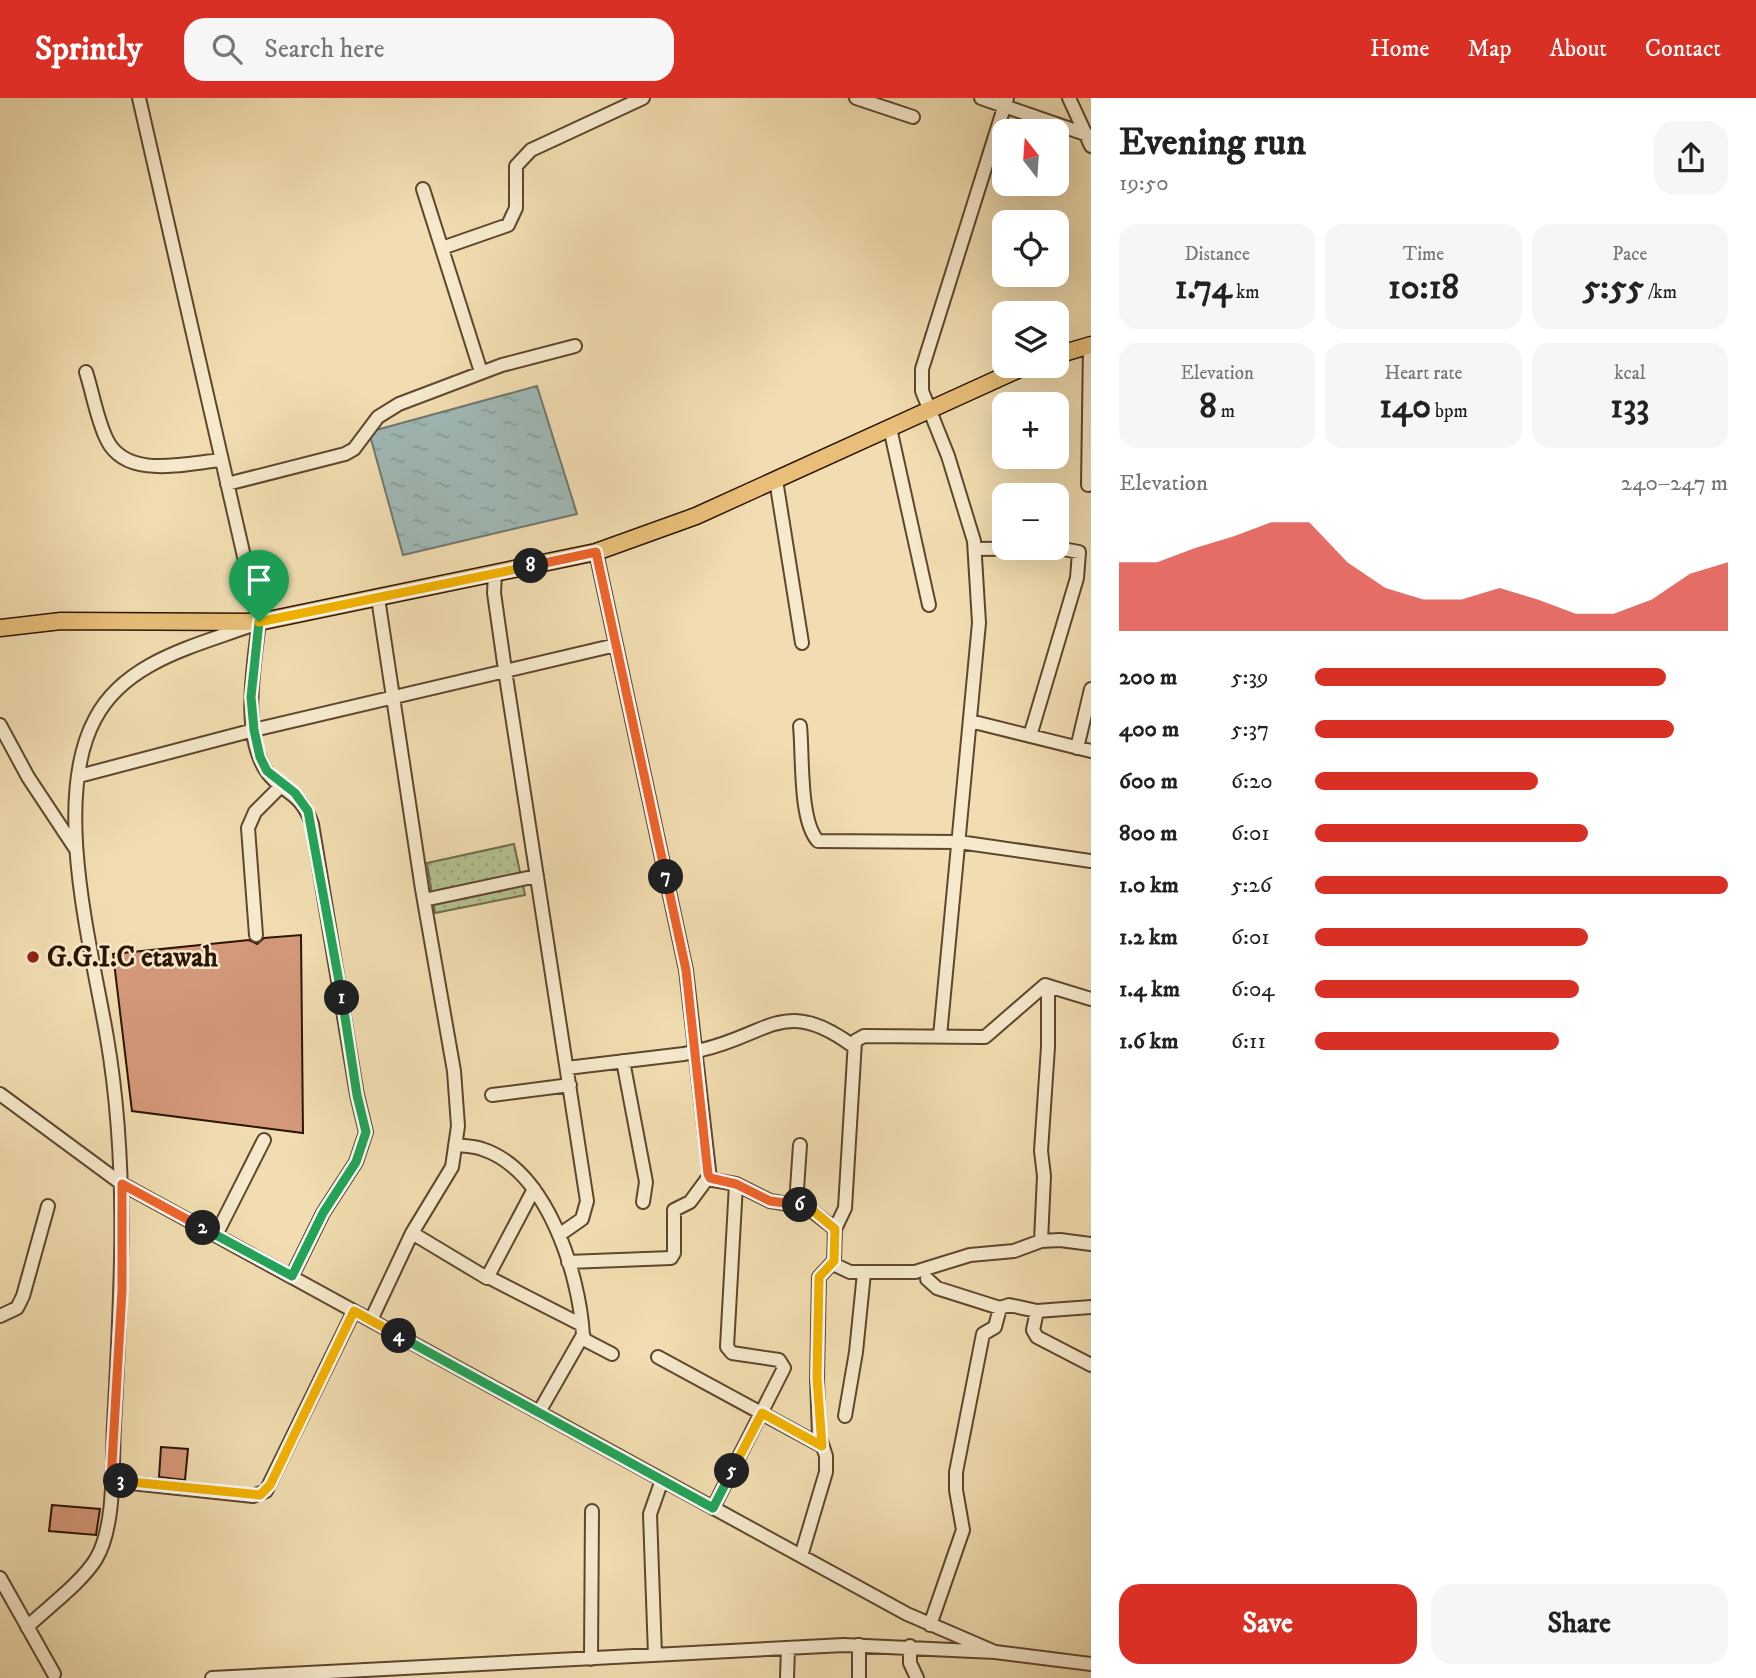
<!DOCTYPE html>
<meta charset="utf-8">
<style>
:root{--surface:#fff;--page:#f6f6f6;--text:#222;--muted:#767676;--accent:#d93025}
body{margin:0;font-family:"IM FELL DW Pica",serif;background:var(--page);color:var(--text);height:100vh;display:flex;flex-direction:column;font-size:26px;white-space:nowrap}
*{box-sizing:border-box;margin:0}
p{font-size:23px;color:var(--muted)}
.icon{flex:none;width:38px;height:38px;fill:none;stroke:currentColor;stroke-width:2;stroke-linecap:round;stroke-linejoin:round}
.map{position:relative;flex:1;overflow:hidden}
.drawer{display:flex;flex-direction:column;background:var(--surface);width:665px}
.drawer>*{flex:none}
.needle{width:46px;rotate:343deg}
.controls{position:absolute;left:992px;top:21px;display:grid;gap:14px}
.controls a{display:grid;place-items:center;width:77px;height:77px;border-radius:14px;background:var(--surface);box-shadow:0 7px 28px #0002;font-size:35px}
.pin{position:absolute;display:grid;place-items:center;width:60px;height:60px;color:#fff;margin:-72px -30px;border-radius:50% 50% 50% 0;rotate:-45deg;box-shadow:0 0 7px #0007}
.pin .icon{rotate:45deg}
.km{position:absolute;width:35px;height:35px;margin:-18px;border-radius:50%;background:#222;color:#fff;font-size:19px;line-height:35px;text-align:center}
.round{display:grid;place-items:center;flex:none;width:74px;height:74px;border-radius:21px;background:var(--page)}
.summary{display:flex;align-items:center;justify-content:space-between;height:119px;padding:0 28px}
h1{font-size:38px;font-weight:700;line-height:52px}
.figures{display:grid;grid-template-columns:repeat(3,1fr);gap:10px;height:119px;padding:7px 28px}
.figures div{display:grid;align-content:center;border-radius:18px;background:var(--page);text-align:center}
.figures b{font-size:35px;font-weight:700}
.figures small{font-size:19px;font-weight:400}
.figures p{font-size:19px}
.chart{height:196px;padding:14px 28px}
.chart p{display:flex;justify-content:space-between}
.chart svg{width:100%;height:126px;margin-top:7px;fill:var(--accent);opacity:.7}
.button{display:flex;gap:14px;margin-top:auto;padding:14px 28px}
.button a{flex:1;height:80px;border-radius:21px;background:var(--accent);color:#fff;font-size:28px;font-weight:700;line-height:80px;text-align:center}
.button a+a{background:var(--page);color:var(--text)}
ul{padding:0 28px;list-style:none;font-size:23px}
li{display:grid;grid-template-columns:112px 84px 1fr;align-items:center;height:52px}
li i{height:18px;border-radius:9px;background:var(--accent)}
header{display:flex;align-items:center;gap:42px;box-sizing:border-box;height:98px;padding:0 35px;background:var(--accent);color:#fff}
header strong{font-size:33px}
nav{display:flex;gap:38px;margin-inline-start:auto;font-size:24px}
.search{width:490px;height:63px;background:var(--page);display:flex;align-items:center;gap:18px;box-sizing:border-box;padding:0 24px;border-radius:21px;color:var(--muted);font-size:26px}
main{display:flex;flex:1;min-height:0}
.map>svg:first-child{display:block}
.grass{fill:url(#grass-dots);stroke:#706c49;stroke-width:2}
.water{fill:url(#water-ripples);stroke:#71776e;stroke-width:2}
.building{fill:#d4987a;stroke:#2c1502;stroke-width:2}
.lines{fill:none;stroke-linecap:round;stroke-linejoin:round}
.minor-casing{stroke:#5d472e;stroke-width:16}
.major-casing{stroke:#2c1502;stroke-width:19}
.minor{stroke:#f6e9cc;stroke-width:12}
.major{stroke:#e8be78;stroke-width:16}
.minor-bridge-casing{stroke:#5d472e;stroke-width:16;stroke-linecap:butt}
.minor-bridge{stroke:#f6e9cc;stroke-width:12}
.split-1-casing{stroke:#fff;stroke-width:14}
.split-2-casing{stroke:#fff;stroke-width:14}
.split-3-casing{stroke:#fff;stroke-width:14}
.split-4-casing{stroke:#fff;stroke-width:14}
.split-5-casing{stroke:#fff;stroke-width:14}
.split-6-casing{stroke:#fff;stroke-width:14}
.split-7-casing{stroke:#fff;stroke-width:14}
.split-8-casing{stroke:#fff;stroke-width:14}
.split-9-casing{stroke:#fff;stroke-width:14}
.split-1{stroke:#22a559;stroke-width:9}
.split-2{stroke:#22a559;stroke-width:9}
.split-3{stroke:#f0652b;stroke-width:9}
.split-4{stroke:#f5b400;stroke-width:9}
.split-5{stroke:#22a559;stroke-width:9}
.split-6{stroke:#f5b400;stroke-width:9}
.split-7{stroke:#f0652b;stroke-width:9}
.split-8{stroke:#f0652b;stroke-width:9}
.split-9{stroke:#f5b400;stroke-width:9}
.poi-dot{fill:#8f2418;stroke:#f6e9cc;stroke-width:2.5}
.labels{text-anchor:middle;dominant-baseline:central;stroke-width:5;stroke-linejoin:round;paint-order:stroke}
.poi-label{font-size:28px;font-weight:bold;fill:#2c1502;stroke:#f6e9cc;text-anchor:start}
</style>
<header>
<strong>Sprintly</strong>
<div class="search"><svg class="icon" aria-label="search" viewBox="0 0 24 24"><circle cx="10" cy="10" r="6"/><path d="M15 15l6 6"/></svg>Search here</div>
<nav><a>Home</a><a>Map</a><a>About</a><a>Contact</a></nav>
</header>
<main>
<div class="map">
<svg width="1091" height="1580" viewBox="0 0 1091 1580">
<defs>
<pattern id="grass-dots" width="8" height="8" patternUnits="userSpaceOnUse" patternTransform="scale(1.75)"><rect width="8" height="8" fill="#b4c290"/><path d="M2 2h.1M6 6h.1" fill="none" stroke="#9ba67b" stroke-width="1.8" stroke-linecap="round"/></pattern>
<pattern id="water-ripples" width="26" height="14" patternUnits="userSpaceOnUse" patternTransform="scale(1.75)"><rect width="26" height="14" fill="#9fb9b6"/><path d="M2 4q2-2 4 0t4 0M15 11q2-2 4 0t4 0" fill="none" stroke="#899e9b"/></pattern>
</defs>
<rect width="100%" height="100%" fill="#f1ddb1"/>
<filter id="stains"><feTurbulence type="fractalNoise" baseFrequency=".00286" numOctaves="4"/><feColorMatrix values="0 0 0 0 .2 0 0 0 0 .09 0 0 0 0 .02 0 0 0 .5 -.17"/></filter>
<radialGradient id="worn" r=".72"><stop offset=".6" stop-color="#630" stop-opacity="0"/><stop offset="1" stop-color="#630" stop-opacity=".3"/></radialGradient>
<!-- grass -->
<path class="grass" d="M514 746 525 797 435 815 427 765Z"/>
<!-- water -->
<path class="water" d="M537 288 577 416 403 457 369 334Z"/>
<!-- building -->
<path class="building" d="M301 837 303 1035 132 1013 113 856 249 842 257 846 264 840Z
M161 1349 188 1351 185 1382 159 1379Z
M52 1407 100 1411 96 1437 49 1433Z"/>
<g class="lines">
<!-- minor casing -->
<g class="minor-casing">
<path id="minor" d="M139 0 259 524C254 567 241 636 267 674 283 696 301 693 312 726L357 997 366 1034 356 1064 323 1115 292 1178
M856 0 913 19
M981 0 1091 38
M1069 0 1091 48
M423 91 481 274
M442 150 508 127 516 110V68L531 52 643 0
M86 274C93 296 97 322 107 342 127 382 186 365 222 362
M890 330 929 507
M776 382 802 545
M227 386 345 356 354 351 378 319 399 306 502 267 575 248
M1088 387 1090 248
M976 451 1055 450
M596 454 686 872 710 1081
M495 475 494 495 505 572 587 1103 582 1121 559 1137
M970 623 1091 653
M0 627 28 679 75 750
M800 628C803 657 799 723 818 743L959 744 1091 763
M1030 638 1077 480 1079 454 1057 450
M1077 650 1091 591
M79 678 254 632 616 547
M424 802 537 778
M256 837 248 730 255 714 282 687
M940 938 979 525 974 443 948 358 922 293V271L1007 0
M701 952C769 937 784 897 853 948
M623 963 646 1084 643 1104
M567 970 684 956
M0 996 122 1086 907 1516 995 1554
M492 997 570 987
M455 1047C464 1048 474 1048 482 1051 547 1072 579 1175 583 1237L539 1314
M796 1106 800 1047
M412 1135 487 1180 534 1091
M216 1137 264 1042
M1041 1143 1044 1078 1041 1053 1048 949V888
M568 1164 671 1160 674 1155V1112L690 1104 707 1081 736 1086 770 1103 807 1109 835 1131
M833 1166 850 1174H915L970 1157 1014 1153 1041 1143 1060 1142 1091 1146
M488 1179 582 1227
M927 1181 937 1190 1000 1210
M1037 1213 1033 1232 1037 1239 1091 1267
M0 1218 17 1210 23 1198 48 1108
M371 1222 412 1135 452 1069 458 1028 454 973 422 791 378 500
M583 1237 585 1242 612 1256
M658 1259 822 1348
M845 1318 856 1254 864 1175
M112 1383 253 1398 266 1393 354 1213
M713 1410 784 1270 779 1262 732 1255 727 1249 736 1086
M801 1458 826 1374V1358L819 1337 817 1281 819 1179 834 1163 835 1131 845 1110 855 943 864 938 985 939 1045 887 1091 901
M0 1480 54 1576
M930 1527 963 1432 956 1392V1374L983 1236 995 1229 1000 1210 1009 1207 1037 1213 1091 1209
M27 1529C47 1510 82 1484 96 1461 116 1428 112 1364 114 1326 121 1197 129 1068 107 940 92 851 51 703 95 621 125 563 196 548 252 527
M859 1547V1580
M910 1548V1565L917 1580
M655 1557 650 1416 662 1382
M591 1561 592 1413
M212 1580 844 1547 995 1554 1091 1566
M787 1580 788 1550"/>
</g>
<!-- major casing -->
<g class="major-casing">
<path id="major" d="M1057 257 1091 247
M0 530 61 523 259 524 596 454 696 418 1026 268"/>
</g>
<!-- minor -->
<use href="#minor" class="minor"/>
<!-- major -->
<use href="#major" class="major"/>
<!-- minor-bridge casing -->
<g class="minor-bridge-casing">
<path id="minor-bridge" d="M684 956 701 952"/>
</g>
<!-- minor-bridge -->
<use href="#minor-bridge" class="minor-bridge"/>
</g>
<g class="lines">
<!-- split-1 casing -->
<g class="split-1-casing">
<path id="split-1" d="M259 524 251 599 254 632 260 659 267 673 295 695 308 713 342 900"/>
</g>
<!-- split-2 casing -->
<g class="split-2-casing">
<path id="split-2" d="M203 1130 292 1178 323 1115 356 1064 366 1034 357 997 342 900"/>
</g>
<!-- split-3 casing -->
<g class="split-3-casing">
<path id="split-3" d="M121 1383H111L122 1192V1086L203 1130"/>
</g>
<!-- split-4 casing -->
<g class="split-4-casing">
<path id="split-4" d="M121 1383 260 1397 270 1387 354 1213 399 1238"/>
</g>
<!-- split-5 casing -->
<g class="split-5-casing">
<path id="split-5" d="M399 1238 713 1410 732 1373"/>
</g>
<!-- split-6 casing -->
<g class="split-6-casing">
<path id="split-6" d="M732 1373 762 1315 822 1348 817 1280 819 1179 834 1163 835 1131 811 1111 800 1107"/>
</g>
<!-- split-7 casing -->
<g class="split-7-casing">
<path id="split-7" d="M666 779 686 872 708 1076 710 1080 736 1086 770 1103 800 1107"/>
</g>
<!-- split-8 casing -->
<g class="split-8-casing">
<path id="split-8" d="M531 468 596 454 666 779"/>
</g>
<!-- split-9 casing -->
<g class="split-9-casing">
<path id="split-9" d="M259 524 531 468"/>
</g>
<!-- split-1 -->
<use href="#split-1" class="split-1"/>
<!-- split-2 -->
<use href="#split-2" class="split-2"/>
<!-- split-3 -->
<use href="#split-3" class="split-3"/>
<!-- split-4 -->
<use href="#split-4" class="split-4"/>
<!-- split-5 -->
<use href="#split-5" class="split-5"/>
<!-- split-6 -->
<use href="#split-6" class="split-6"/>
<!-- split-7 -->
<use href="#split-7" class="split-7"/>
<!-- split-8 -->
<use href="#split-8" class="split-8"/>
<!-- split-9 -->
<use href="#split-9" class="split-9"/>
</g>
<!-- markers -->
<circle class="poi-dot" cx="33" cy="859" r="7"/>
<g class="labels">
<!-- poi labels -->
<g class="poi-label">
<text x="47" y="859">G.G.I.C etawah</text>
</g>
</g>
<rect width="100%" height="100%" filter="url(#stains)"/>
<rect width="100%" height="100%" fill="url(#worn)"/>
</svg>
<div class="controls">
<a><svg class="needle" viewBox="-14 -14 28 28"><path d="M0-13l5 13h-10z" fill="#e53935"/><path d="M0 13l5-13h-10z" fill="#767676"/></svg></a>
<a><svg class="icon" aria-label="locate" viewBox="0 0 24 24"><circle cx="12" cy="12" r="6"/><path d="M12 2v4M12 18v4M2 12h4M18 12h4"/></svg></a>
<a><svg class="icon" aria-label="layers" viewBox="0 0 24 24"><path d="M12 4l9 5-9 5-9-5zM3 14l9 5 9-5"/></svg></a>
<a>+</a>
<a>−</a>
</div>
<div class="pin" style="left:259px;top:524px;background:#1e9e55"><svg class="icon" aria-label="arrive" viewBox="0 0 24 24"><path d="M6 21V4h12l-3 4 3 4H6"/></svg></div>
<b class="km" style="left:342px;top:900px">1</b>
<b class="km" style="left:203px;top:1130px">2</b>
<b class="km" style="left:121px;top:1383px">3</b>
<b class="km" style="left:399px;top:1238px">4</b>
<b class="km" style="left:732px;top:1373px">5</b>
<b class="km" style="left:800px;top:1107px">6</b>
<b class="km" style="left:666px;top:779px">7</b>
<b class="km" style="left:531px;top:468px">8</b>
</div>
<section class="drawer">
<div class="summary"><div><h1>Evening run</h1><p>19:50</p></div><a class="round"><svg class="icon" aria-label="share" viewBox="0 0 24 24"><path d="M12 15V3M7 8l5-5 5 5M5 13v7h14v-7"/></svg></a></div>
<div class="figures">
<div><p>Distance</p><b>1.74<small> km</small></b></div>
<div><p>Time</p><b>10:18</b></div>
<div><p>Pace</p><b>5:55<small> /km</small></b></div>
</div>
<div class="figures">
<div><p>Elevation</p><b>8<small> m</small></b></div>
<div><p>Heart rate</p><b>140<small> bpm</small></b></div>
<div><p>kcal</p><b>133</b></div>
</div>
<div class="chart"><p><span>Elevation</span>240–247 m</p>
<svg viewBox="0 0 160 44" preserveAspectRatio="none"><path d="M0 44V20L10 20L20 15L30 11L40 6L50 6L60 20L70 29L80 33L90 33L100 29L110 33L120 38L130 38L140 33L150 24L160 20V44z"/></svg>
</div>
<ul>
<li><b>200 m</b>5:39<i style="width:85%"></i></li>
<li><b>400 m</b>5:37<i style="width:87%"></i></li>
<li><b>600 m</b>6:20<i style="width:54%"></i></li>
<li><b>800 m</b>6:01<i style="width:66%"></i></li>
<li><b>1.0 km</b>5:26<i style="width:100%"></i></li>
<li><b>1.2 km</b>6:01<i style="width:66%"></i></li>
<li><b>1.4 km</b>6:04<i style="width:64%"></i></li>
<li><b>1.6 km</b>6:11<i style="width:59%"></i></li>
</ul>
<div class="button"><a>Save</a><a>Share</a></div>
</section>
</main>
